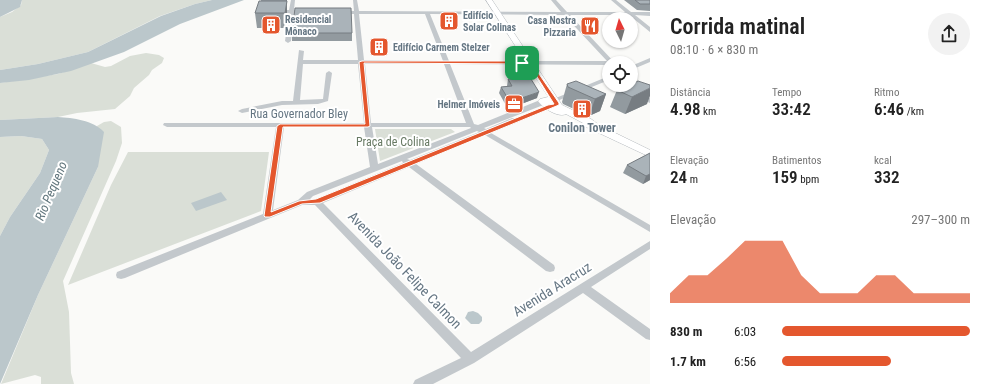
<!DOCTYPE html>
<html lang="pt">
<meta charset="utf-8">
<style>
:root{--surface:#fff;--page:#f2f2f2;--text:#222;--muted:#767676;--accent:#e4572e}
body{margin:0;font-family:"Roboto Condensed",sans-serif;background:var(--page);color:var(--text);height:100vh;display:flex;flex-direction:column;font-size:15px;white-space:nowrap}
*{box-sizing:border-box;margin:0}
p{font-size:13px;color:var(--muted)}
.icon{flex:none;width:22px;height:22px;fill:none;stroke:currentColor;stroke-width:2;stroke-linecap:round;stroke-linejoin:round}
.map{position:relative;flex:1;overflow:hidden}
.drawer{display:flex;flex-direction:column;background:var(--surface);width:340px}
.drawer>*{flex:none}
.needle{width:26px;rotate:355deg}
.controls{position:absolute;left:602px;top:12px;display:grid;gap:8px}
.controls a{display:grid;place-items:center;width:36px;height:36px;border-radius:50%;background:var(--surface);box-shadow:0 1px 3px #0004;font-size:20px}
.pin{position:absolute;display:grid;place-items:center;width:34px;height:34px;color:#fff;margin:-17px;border-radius:8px;box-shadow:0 2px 6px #0006}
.round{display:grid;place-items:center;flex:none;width:42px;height:42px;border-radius:21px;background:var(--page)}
.head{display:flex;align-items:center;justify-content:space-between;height:68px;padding:0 20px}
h1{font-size:22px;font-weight:600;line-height:30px}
.stats{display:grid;grid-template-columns:repeat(3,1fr);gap:6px;height:68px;padding:4px 20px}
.stats div{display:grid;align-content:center}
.stats b{font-size:17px;font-weight:600}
.stats small{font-size:11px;font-weight:400}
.stats p{font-size:11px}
.chart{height:112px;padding:8px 20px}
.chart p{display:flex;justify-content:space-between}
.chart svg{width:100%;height:72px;margin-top:4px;fill:var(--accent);opacity:.7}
ul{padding:0 20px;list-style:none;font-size:13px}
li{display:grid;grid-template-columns:64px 48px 1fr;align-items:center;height:30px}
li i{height:10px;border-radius:5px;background:var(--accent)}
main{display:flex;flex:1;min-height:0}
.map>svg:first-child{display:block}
.green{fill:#dadfd7}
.water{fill:#bbc7cb}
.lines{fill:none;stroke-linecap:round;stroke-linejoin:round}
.major-casing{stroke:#b5babe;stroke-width:1}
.minor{fill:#c3c8cc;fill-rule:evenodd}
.major{fill:#fff;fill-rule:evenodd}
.wall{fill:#929a9f}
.shaded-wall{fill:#777d82}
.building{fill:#aab3b9;stroke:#777d82}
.route{fill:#e4572e;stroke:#fff;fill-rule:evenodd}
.labels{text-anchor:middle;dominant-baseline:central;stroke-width:4;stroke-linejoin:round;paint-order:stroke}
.far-poi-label{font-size:10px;font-weight:bold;fill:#657683;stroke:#fff;text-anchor:start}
.street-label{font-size:12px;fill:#657683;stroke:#fff}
.poi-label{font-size:12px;font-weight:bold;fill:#657683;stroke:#fff}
.park-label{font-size:12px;fill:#687a64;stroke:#fff}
.water-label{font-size:13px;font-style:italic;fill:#60757c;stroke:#fff}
.near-street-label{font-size:14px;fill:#657683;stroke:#fff}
</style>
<main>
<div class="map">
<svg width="650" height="384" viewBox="0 0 650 384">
<rect width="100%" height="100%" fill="#fafaf8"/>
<!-- green -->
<path class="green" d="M22 0H212L195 4 160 16 88 52 38 64 0 70V17L12 12 21 5Z
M146 53 159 55 164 58 162 63 152 70 149 75 134 88 130 96 115 109 77 113 58 117 0 120V83L58 74 91 63 105 67 111 66 130 56Z
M111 121 121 127 122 143 116 161 63 281 69 312 71 373 74 384H41V377L35 375 1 384 38 295 98 167 97 126 104 122Z
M375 129H451L455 132 380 161Z
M21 136 42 139 49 150 40 173 10 217 0 236V137Z
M128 152H269L261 211 68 285 111 185Z"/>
<!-- water -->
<path class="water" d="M0 0H22L20 7 0 17Z
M212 0H244L180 24 124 52 71 71 29 80 0 83V70L38 64 88 52 161 16 195 4Z
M58 117C73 118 93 120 104 132L98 167 38 295 0 384V236L10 217 40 173 49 150 42 139 21 136 0 137V120Z
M221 192 227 200 196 211 191 203Z
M473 311 478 313 482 317V321L479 324H471L465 318 468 312Z"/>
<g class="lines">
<!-- major casing -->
<g class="major-casing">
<path id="major" d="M486 0H492L562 105 591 119 599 125 650 150V157L584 126 583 123 566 114C558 118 543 108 538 101L540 99 548 97Z"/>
</g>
<!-- minor -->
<path class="minor" d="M291 0H295L294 10H307L310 12 307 14H294L291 41 288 43 285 41 289 14H275L272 12 275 10H289Z
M353 0H357L359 11 561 12 551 0H556L567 12H625L611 0H616L631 12H650V16L635 15 650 27V32L629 15H570L615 63H609V65L450 64 474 124 478 125 540 100H546V104L484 128 486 129 512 118H518V122L491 133 650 225V232L485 135 416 164 554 265 555 268 554 271 550 272 546 271 409 167 323 203 471 352 650 241V249L591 287 650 329V340L646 339 583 293 474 363 433 384H413L415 380 461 358 315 205H302L125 278 121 279 117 278 116 275 117 272 263 214 276 127H167L163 125 164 123H364L358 64H303L300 100 323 99 326 73 329 71 332 73 328 101 318 104 282 105 242 113 238 111 242 109 282 101H293L299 50 304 51 303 60H358L354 14H339L336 12 339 10 354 11ZM359 14H425L443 61 364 60ZM430 14 564 15 607 61H449ZM365 64H444L466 123H371ZM284 127H364L370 167 307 192 298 200 273 210ZM372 127H470L471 128 378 164ZM477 131 479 132 410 160 407 159ZM402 161 403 163 316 199H310L313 196Z
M650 58V62L631 70V66Z
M609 76V80L557 101H553L551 100Z
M610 85H619L650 98V103Z"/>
<!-- major -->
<use href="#major" class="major"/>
</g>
<!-- wall -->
<path class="wall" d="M261 0H287V16L285 28H257L255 13 261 1Z
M624 0H650V11L637 10Z
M292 33H352V41H292Z
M508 79 537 98 508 109 499 93 501 87 507 86Z
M638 81 647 104 625 114 610 107 617 90Z
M567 84 606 94 600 111 589 116 563 104 562 102Z
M650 153V180L643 184 623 173 627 165Z"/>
<!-- shaded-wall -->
<path class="shaded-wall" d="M286 0H287V16L285 28V13L286 4Z
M650 88V96L647 104 625 114 632 97Z
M539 92 537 98 508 109 510 102Z
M606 94 600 111 589 116 595 99Z
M650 174V180L643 184 646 176Z"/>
<!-- building -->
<path class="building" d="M635 0H650V4H640Z
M259 1H287L285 13H255Z
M295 8H351L352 33H292Z
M508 79H531L539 92 510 102 501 87 512 86Z
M576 81 606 94 595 99 568 87 567 84Z
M638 81 650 85V88L632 97 617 90 628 85H631V84Z
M650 153V174L646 176 627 165Z"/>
<!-- route -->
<path class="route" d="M362 61H530L559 103V105L320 203 302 204 270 217H265L264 216 277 126 280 124H365L359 62ZM364 63 529 64 554 104 548 105 316 199 299 201 271 212 283 127H368L370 126Z"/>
<!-- icons -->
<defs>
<g id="building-square" transform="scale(1)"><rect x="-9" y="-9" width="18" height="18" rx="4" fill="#e4572e" stroke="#fff"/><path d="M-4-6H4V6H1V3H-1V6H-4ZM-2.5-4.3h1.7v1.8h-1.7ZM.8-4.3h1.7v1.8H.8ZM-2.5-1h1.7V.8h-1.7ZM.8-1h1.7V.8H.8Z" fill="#fff"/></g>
<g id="restaurant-square" transform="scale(1)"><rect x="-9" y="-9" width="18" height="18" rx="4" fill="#e4572e" stroke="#fff"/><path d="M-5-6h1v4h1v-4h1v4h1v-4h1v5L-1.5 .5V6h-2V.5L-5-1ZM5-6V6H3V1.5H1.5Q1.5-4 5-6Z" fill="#fff"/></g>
<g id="office-square" transform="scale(1)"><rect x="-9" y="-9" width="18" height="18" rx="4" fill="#e4572e" stroke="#fff"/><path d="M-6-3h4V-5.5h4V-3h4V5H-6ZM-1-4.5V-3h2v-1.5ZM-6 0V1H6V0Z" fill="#fff"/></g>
</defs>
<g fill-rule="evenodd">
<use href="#building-square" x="449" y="21"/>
<use href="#building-square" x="271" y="25"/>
<use href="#restaurant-square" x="590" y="26"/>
<use href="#building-square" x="379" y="47"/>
<use href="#office-square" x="514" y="104"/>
<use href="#building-square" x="582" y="109"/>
</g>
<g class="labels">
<!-- far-poi labels -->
<g class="far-poi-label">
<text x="463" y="15">Edifício<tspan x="463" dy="12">Solar Colinas</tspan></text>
<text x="285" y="19">Residencial<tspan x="285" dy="12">Mônaco</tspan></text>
<text x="576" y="20" text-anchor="end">Casa Nostra<tspan x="576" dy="12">Pizzaria</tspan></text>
<text x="393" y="47">Edifício Carmem Stelzer</text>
<text x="500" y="104" text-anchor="end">Helmer Imóveis</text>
</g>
<!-- street labels -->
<g class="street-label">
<text x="299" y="114">Rua Governador Bley</text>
</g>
<!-- poi labels -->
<g class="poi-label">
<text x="582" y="128">Conilon Tower</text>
</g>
<!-- park labels -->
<g class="park-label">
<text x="393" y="142">Praça de Colina</text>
</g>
<!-- water labels -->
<g class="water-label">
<text transform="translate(51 191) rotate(-67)">Rio Pequeno</text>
</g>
<!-- near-street labels -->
<g class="near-street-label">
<text transform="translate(405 270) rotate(46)">Avenida João Felipe Calmon</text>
<text transform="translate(552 289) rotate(-32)">Avenida Aracruz</text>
</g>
</g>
</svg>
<div class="controls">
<a><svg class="needle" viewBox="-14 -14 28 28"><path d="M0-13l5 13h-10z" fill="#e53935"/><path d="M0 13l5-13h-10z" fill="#767676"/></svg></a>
<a><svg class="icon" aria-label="locate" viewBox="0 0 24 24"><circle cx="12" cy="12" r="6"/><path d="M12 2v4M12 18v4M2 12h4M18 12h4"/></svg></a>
</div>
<div class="pin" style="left:522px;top:63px;background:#1e9e55"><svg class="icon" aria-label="arrive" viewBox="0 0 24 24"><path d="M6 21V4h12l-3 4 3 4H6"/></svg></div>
</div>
<section class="drawer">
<div class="head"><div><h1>Corrida matinal</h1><p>08:10 · 6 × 830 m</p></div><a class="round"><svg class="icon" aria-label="share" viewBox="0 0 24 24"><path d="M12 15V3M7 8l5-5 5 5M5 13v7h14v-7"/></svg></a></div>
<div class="stats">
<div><p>Distância</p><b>4.98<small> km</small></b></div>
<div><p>Tempo</p><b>33:42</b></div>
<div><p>Ritmo</p><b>6:46<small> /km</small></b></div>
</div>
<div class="stats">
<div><p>Elevação</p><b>24<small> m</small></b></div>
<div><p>Batimentos</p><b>159<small> bpm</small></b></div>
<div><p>kcal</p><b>332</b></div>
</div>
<div class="chart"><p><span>Elevação</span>297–300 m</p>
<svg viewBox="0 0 160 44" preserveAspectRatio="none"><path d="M0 44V38L10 27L20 27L30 17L40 6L50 6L60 6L70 27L80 38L90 38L100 38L110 27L120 27L130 38L140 38L150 38L160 38V44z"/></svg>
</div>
<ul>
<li><b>830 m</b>6:03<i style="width:100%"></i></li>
<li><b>1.7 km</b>6:56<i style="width:58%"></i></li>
</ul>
</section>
</main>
